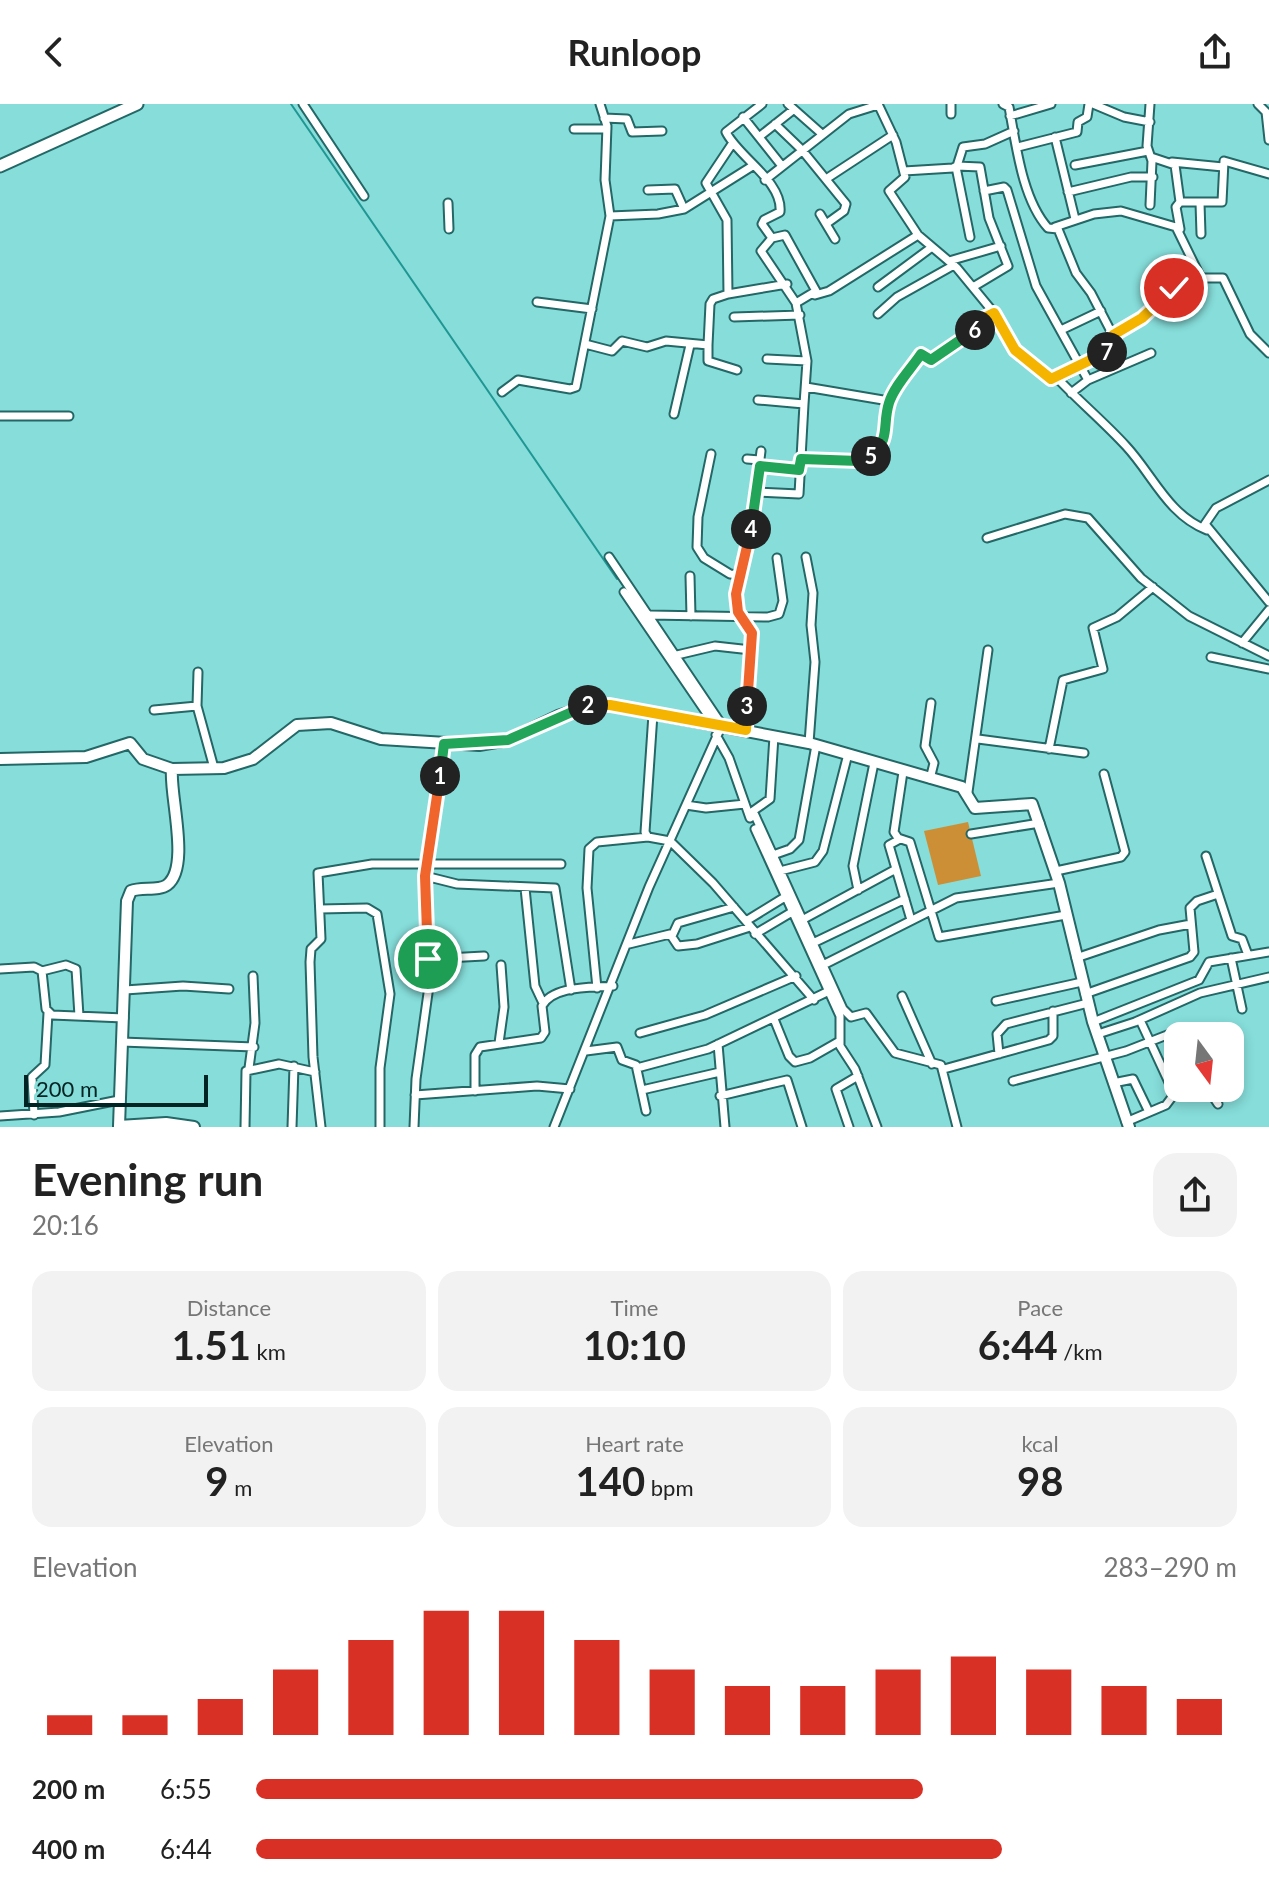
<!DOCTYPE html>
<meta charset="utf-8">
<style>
:root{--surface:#fff;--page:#f2f2f2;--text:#222;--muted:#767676;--accent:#d93025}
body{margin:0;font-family:Lato,sans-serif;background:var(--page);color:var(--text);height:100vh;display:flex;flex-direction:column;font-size:30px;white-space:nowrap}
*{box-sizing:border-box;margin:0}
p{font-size:26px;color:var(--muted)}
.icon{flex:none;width:44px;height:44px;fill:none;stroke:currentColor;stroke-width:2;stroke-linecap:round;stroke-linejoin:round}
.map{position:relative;height:1023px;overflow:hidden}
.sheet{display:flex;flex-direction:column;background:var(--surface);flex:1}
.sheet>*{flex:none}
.needle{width:52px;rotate:165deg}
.buttons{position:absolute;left:1164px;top:918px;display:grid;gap:16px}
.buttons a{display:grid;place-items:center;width:80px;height:80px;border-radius:16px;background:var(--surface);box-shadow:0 4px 12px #0003;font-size:40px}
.scale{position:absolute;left:24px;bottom:20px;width:184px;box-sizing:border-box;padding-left:8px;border:4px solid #002423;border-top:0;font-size:22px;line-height:28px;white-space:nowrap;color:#002423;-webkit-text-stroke:6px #86ddda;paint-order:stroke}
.pin{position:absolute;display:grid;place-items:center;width:68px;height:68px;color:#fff;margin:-34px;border:4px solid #fff;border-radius:50%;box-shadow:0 2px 8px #0007}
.km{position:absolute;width:40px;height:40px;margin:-20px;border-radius:50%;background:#222;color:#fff;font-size:22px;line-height:40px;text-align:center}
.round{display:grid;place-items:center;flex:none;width:84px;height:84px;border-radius:24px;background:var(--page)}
.overview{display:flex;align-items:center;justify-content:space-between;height:136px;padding:0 32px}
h1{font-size:44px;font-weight:700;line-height:60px}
.stats{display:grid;grid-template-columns:repeat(3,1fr);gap:12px;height:136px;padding:8px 32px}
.stats div{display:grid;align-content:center;border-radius:20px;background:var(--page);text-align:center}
.stats b{font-size:40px;font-weight:700}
.stats small{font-size:22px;font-weight:400}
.stats p{font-size:22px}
.chart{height:224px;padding:16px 32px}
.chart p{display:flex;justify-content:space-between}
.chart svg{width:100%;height:144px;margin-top:8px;stroke:var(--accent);stroke-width:6}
ul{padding:0 32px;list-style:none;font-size:26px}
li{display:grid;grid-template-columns:128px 96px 1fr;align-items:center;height:60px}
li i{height:20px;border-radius:10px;background:var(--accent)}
header{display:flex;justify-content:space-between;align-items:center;height:104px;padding:0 32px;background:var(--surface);font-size:36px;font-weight:700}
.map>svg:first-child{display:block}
.green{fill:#cc8f35}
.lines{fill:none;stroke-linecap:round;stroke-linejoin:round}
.stream{stroke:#219794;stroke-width:2}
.street-casing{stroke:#236766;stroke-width:11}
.secondary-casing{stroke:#236766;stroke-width:14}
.primary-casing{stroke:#236766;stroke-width:15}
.street{stroke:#fff;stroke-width:7}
.secondary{stroke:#fff;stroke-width:10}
.primary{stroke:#fff;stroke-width:11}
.split-1-casing{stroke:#fff;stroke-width:16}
.split-2-casing{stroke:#fff;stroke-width:16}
.split-3-casing{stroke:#fff;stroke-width:16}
.split-4-casing{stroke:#fff;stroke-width:16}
.split-5-casing{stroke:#fff;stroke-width:16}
.split-6-casing{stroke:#fff;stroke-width:16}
.split-7-casing{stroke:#fff;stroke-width:16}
.split-8-casing{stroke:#fff;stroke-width:16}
.split-1{stroke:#f0652b;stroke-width:10}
.split-2{stroke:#22a559;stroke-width:10}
.split-3{stroke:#f5b400;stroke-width:10}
.split-4{stroke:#f0652b;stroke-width:10}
.split-5{stroke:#22a559;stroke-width:10}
.split-6{stroke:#22a559;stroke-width:10}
.split-7{stroke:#f5b400;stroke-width:10}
.split-8{stroke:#f5b400;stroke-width:10}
</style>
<header><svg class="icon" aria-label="back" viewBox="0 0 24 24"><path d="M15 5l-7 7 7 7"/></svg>Runloop<svg class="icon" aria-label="share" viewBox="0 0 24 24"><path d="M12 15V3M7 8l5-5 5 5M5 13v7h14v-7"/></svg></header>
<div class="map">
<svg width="1269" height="1023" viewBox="0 0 1269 1023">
<rect width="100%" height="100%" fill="#86ddda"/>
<!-- green -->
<path class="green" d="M968 718 981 772 938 781 924 727Z"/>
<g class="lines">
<!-- stream -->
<path class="stream" d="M291 0 617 475"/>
<!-- street casing -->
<g class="street-casing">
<path id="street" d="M303 0 364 92
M600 0 607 22 605 76 610 112
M762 0 726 28C738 53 783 77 780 108L764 116 762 120 772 134 761 147 796 199 807 257 767 255
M788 0 822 30
M878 0 896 38 905 73 889 87 918 131 957 164 994 209 1019 251 1049 274 1059 276C1081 299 1105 319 1126 342 1153 371 1168 411 1207 426
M951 0V10
M1003 0 1009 3C1016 40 1022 95 1048 124L1058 125 1076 169 1091 189 1118 241 1057 276
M1093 0 1124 13 1150 18
M1258 0 1266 8 1269 36
M1010 12 1051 0
M743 13 782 62
M604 14 627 15 632 28 662 27
M775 20 802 46 846 100 844 107 826 120
M574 25H607
M759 33 793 6
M1055 33 1075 115
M1018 43 1077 28 1078 18 1087 13 1089 0
M1151 53 1175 61 1180 98
M1172 58 1223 63
M1075 61 1148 47
M957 62 980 63 989 114 1008 162 973 183
M956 63 970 133
M904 67 953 64 957 62 963 43 985 40 1014 27
M826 75 893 31
M765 76 849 10 878 1
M648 86 675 85 684 105
M984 87 1004 83 1007 86 1036 182 1088 276 1071 289
M1068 88 1131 73H1153
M448 99 449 125
M1200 99 1201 130
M1150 101 1152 57 1147 42 1150 0
M820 110 835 135
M1055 123 1094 110 1121 107 1176 123 1201 174H1223L1250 230 1269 249
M1180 125 1176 103 1180 98H1222L1224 57 1269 70
M772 134 785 131 816 187 796 199
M949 157 1001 142
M878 183 932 143
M728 190 787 180
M815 191 829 187 918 131
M537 198 592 205
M878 210 897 193 954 161
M734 213 800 211
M1061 226 1101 207
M1113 231 1142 214 1197 166
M585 240 612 247 622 237 647 243 666 237 708 241 710 200 713 195 728 190 727 116 706 79 732 40
M708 241V257L737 266
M1088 276 1151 249
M806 283 889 297
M502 288 518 276 570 285 576 283 610 112 658 110 684 105 754 61
M758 296 804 300 807 257
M674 310 690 241
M0 312H69
M711 350 698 413 697 443 704 454 730 470 741 471
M747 355 760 356
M801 355C826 356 876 367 885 335 888 323 885 309 889 297 896 281 911 265 921 250L931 256 976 228 972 220 994 209
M760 362 799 366
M1269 376 1216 404 1205 420 1269 498
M757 388 799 390 804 300
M987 434 1065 410 1088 414 1141 474 1189 512 1269 552
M806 453 813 489 811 521 815 558 809 639
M690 472 691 512
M624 488 714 620
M650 511 768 513 779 510 783 497 777 454
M1242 539 1269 506
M677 551 715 542 751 546
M1211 553 1269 565
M198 568 197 602 214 664
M154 606 197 602
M653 610 645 728 648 733 670 737 713 779 814 896
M746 626 752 529 738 508 736 490 750 434 761 347
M716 631 729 654 750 714
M774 632 770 695 753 707 843 905 851 913 866 909 895 949 941 961 957 1023
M978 635 1084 649
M1049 645 1063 576 1103 565 1093 524 1117 513 1153 483
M903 668 894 728 898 734 910 738 939 833 1066 811
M930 675 934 659 925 642 931 599
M968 688 988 546
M686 701 706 704 745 700
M755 725 840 912V942L855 965 877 1023
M971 730 1040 719
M900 735 889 741 911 816
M773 751 790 745 799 736 816 641
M1206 752 1232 832 1242 835 1248 851
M780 767 815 758 823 747 848 650
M1056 767 1121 753 1125 748 1104 670
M425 772 457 780 555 784 571 886
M525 784 535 882 543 899
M858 786 853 762 874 659
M320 805 367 804 377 810 390 890 380 964V1023
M802 816 896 765
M746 817 785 793
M755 830 792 808
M672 832 678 819 734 803
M813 839 905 795
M629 840 670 830 678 842 697 840 750 823
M1076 854 1159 826 1191 820
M1231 854 1242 905
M428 855 484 852
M823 861 956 794 1059 779
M0 865 34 863 42 867 46 905 52 911 124 914
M42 867 66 861 76 865 79 912
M597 884 587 784 589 745 597 738 648 733
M125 886 183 882 229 885
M1085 890 1190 853 1194 848 1190 804 1197 797 1218 790
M902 892 932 960
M996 897 1082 878
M774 915 789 952 795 958 810 954 838 938
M1093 918 1199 876 1209 858 1269 848
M640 929 705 911 796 872
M1098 930 1135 918 1200 889 1269 873
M1201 932 1209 927 1216 932
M122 938 254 943
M499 939 504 903 501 861
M718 940 725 1023
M586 947 617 943 622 956 636 961 646 1007
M999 950 997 930 1006 920 1088 899
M1230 950 1237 961 1230 969
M249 964 255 919 253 872
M637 964 708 945 829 887
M944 965 1049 936 1053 932V907
M1013 977 1126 947 1185 924 1191 925 1196 932
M1113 979 1133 975 1149 1008
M1213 984 1212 991 1218 1000
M642 986 720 968
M475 987V951L480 943 541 934 545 928 542 902C553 881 592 884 613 882
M415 991 537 982 570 985
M720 992 787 976 802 1023
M34 1011 32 973 45 961 48 909
M0 1012 59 1008 119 996
M1126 1018 1166 1001 1172 993V985L1140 916
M245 1023 246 967 279 960 315 968
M292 1023 294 962
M321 1023 313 953 310 858 311 845 321 835 318 769 372 760H561
M414 1023 416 975 429 882 426 759 444 640
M554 1023 649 783 722 621 609 453
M849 1023 836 985 858 972"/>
</g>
<!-- secondary casing -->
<g class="secondary-casing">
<path id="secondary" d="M0 655 86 653 130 639 143 655 172 665 224 664 253 655 297 621 331 619 381 635 479 641 508 636 558 612 599 599 809 639 962 683 975 704 1032 700 1059 779 1093 918 1129 1023
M172 665C169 690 191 763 167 781 159 787 141 783 131 787L127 797 119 1022 166 1019 194 1023"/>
</g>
<!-- primary casing -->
<g class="primary-casing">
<path id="primary" d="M0 62 137 0"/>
</g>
<!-- street -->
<use href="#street" class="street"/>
<!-- secondary -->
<use href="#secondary" class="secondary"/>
<!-- primary -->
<use href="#primary" class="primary"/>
</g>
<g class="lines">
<!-- split-1 casing -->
<g class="split-1-casing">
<path id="split-1" d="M428 855 425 772 440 672"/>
</g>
<!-- split-2 casing -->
<g class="split-2-casing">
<path id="split-2" d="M440 672 444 640 508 636 588 601"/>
</g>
<!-- split-3 casing -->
<g class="split-3-casing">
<path id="split-3" d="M588 601H610L746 626 747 602"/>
</g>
<!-- split-4 casing -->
<g class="split-4-casing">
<path id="split-4" d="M747 602 752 529 738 508 736 490 751 425"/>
</g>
<!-- split-5 casing -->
<g class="split-5-casing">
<path id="split-5" d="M751 425 760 362 799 366 801 355 859 357 871 352"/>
</g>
<!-- split-6 casing -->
<g class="split-6-casing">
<path id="split-6" d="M871 352C891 335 882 321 889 299 894 282 911 265 921 250L931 256 975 226"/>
</g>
<!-- split-7 casing -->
<g class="split-7-casing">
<path id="split-7" d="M975 226 972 220 994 209 1015 246 1051 275 1107 248"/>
</g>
<!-- split-8 casing -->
<g class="split-8-casing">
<path id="split-8" d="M1107 248 1117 243 1113 231 1142 214 1174 184"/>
</g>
<!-- split-1 -->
<use href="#split-1" class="split-1"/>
<!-- split-2 -->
<use href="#split-2" class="split-2"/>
<!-- split-3 -->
<use href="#split-3" class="split-3"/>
<!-- split-4 -->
<use href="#split-4" class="split-4"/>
<!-- split-5 -->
<use href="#split-5" class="split-5"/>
<!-- split-6 -->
<use href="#split-6" class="split-6"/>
<!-- split-7 -->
<use href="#split-7" class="split-7"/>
<!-- split-8 -->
<use href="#split-8" class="split-8"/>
</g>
</svg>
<div class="buttons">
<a><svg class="needle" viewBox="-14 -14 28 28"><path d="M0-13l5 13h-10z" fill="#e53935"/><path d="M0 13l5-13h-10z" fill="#767676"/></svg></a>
</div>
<div class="scale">200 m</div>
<div class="pin" style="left:428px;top:855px;background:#1e9e55"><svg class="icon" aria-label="arrive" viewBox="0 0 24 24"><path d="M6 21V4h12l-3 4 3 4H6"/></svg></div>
<div class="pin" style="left:1174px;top:184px;background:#d93025"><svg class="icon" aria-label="check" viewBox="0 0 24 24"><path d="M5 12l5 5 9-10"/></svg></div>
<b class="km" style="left:440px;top:672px">1</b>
<b class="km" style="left:588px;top:601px">2</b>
<b class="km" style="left:747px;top:602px">3</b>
<b class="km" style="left:751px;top:425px">4</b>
<b class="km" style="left:871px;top:352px">5</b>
<b class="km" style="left:975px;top:226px">6</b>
<b class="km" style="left:1107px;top:248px">7</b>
</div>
<section class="sheet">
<div class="overview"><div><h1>Evening run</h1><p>20:16</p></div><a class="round"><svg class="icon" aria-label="share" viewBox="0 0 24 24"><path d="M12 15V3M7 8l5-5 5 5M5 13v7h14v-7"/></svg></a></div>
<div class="stats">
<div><p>Distance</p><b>1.51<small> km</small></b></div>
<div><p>Time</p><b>10:10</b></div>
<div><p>Pace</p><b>6:44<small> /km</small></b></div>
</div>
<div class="stats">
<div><p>Elevation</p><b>9<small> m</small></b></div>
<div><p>Heart rate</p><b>140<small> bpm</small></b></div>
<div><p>kcal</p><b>98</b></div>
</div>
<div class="chart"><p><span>Elevation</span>283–290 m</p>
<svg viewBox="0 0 160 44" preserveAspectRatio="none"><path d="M5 44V38M15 44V38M25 44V33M35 44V24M45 44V15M55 44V6M65 44V6M75 44V15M85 44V24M95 44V29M105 44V29M115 44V24M125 44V20M135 44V24M145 44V29M155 44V33"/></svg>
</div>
<ul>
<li><b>200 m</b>6:55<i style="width:68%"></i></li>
<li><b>400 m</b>6:44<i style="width:76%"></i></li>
</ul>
</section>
